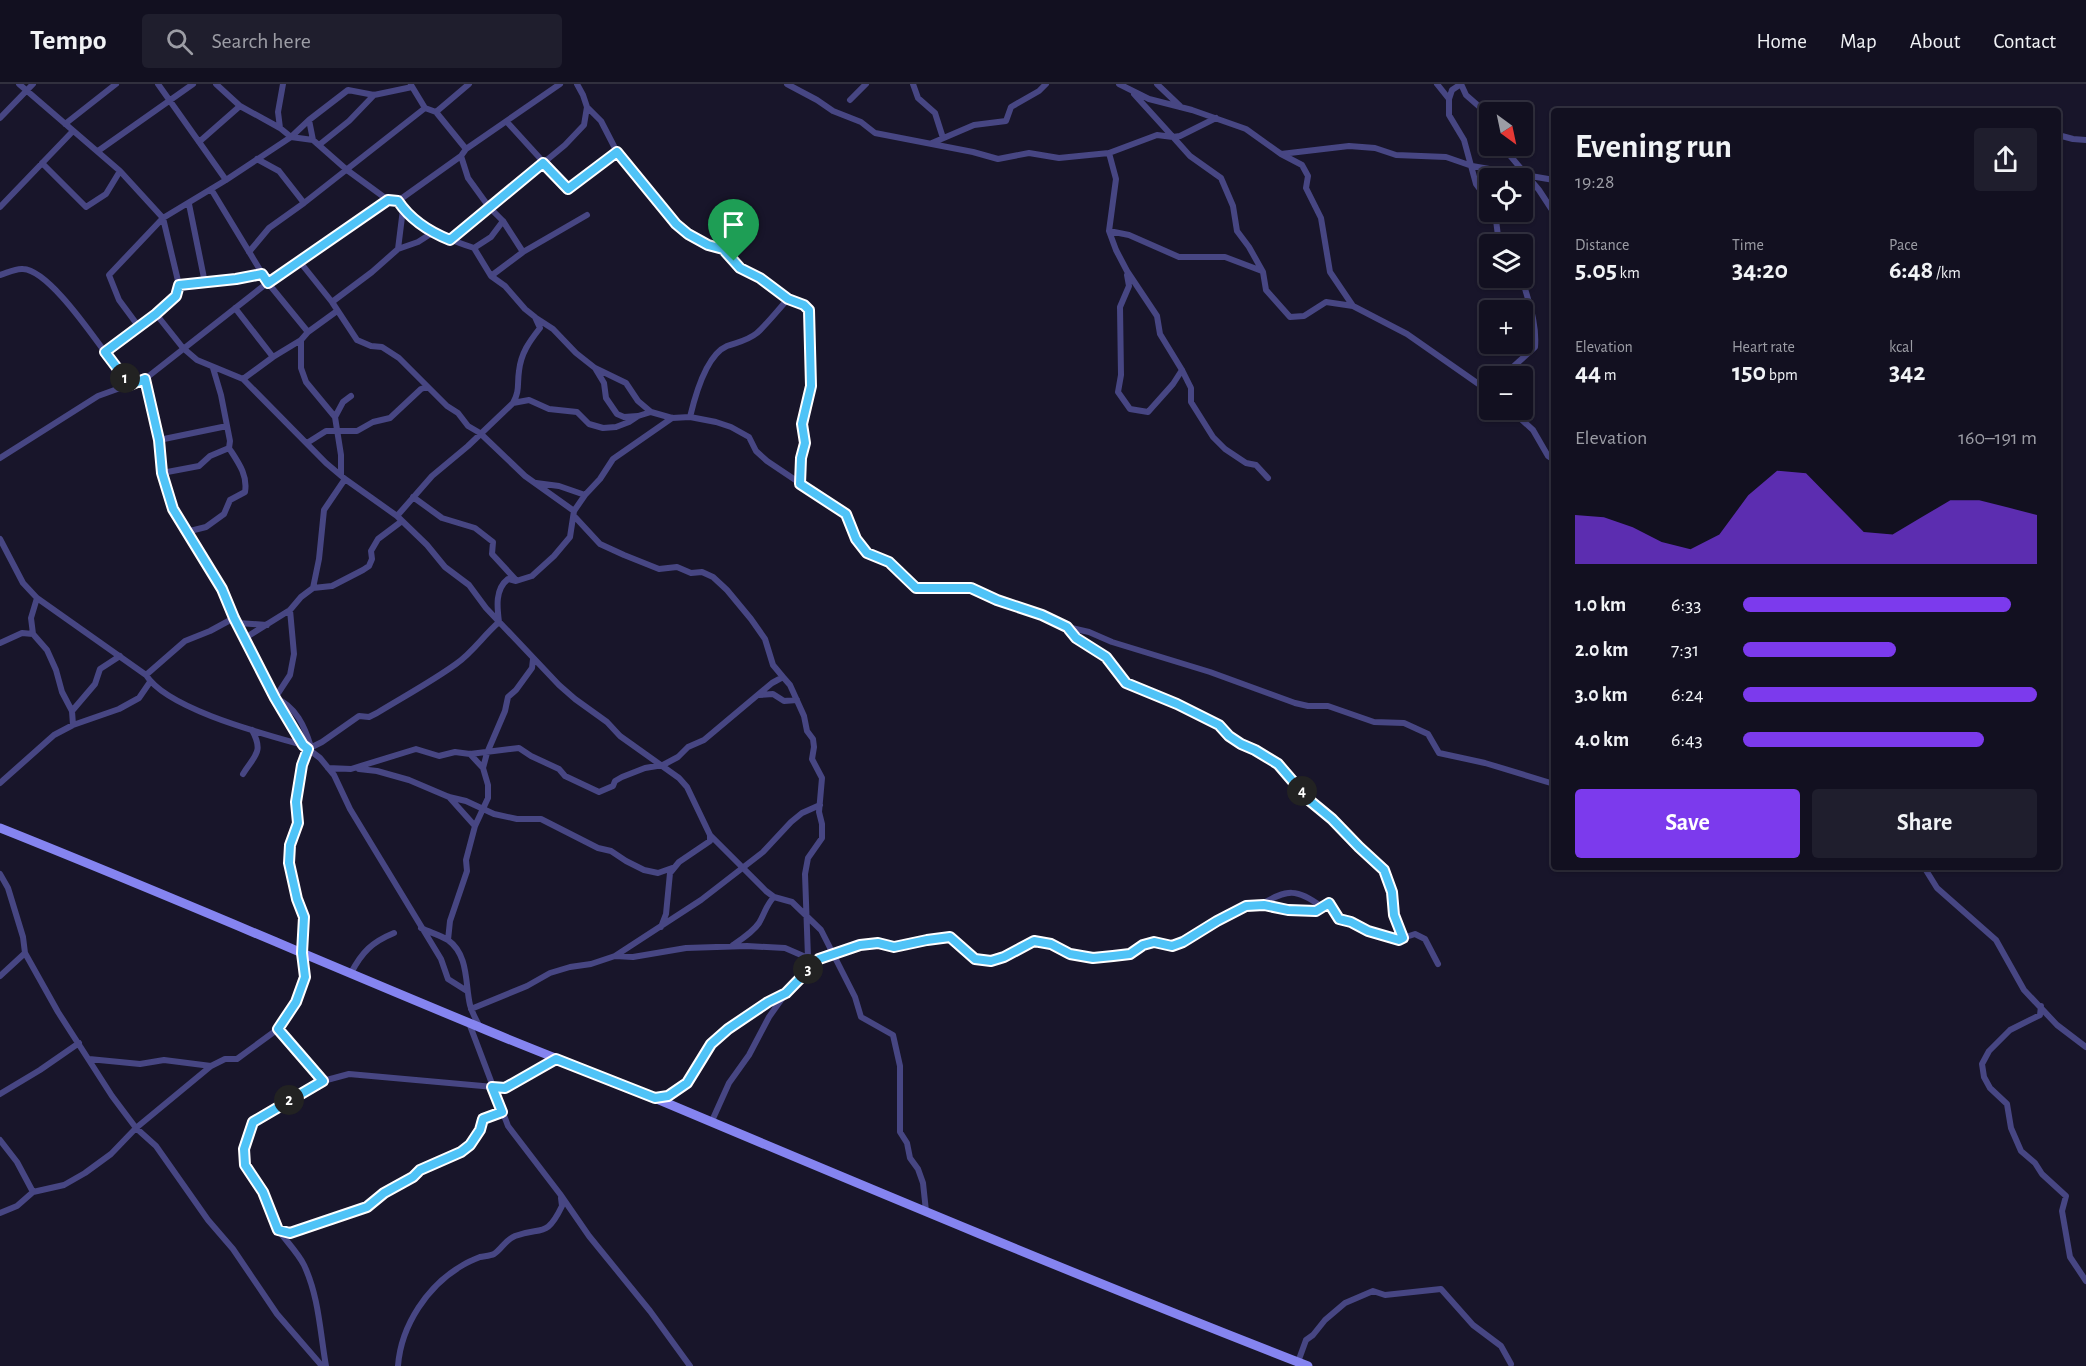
<!DOCTYPE html>
<meta charset="utf-8">
<style>
:root{--surface:#121020;--page:#1f1e2d;--text:#f1f3f6;--muted:#9c9da5;--line:#31303e;--accent:#7c3aed}
body{margin:0;font-family:"Alegreya Sans",sans-serif;background:var(--page);color:var(--text);height:100vh;display:flex;flex-direction:column;font-size:22px;white-space:nowrap}
*{box-sizing:border-box;margin:0}
p{font-size:20px;color:var(--muted)}
.icon{flex:none;width:33px;height:33px;fill:none;stroke:currentColor;stroke-width:2;stroke-linecap:round;stroke-linejoin:round}
.map{position:relative;flex:1;overflow:hidden}
.drawer{position:absolute;left:1551px;top:24px;width:510px;height:762px;display:flex;flex-direction:column;background:var(--surface);border-radius:6px;box-shadow:0 2px 4px #0004,0 0 0 2px var(--line)}
.drawer>*{flex:none}
.needle{width:39px;rotate:147deg}
.controls{position:absolute;left:1479px;top:18px;display:grid;gap:12px}
.controls a{display:grid;place-items:center;width:54px;height:54px;border-radius:6px;background:var(--surface);box-shadow:0 2px 4px #0004,0 0 0 2px var(--line);font-size:30px}
.pin{position:absolute;display:grid;place-items:center;width:51px;height:51px;color:#fff;margin:-62px -26px;border-radius:50% 50% 50% 0;rotate:-45deg;box-shadow:0 0 6px #0007}
.pin .icon{rotate:45deg}
.km{position:absolute;width:30px;height:30px;margin:-15px;border-radius:50%;background:#222;color:#fff;font-size:16px;line-height:30px;text-align:center}
.round{display:grid;place-items:center;flex:none;width:63px;height:63px;border-radius:6px;background:var(--page)}
.head{display:flex;align-items:center;justify-content:space-between;height:102px;padding:0 24px}
h1{font-size:33px;font-weight:600;line-height:45px}
.stats{display:grid;grid-template-columns:repeat(3,1fr);gap:9px;height:102px;padding:6px 24px}
.stats div{display:grid;align-content:center}
.stats b{font-size:26px;font-weight:600}
.stats small{font-size:16px;font-weight:400}
.stats p{font-size:16px}
.chart{height:168px;padding:12px 24px}
.chart p{display:flex;justify-content:space-between}
.chart svg{width:100%;height:108px;margin-top:6px;fill:var(--accent);opacity:.7}
.cta{display:flex;gap:12px;margin-top:auto;padding:12px 24px}
.cta a{flex:1;height:69px;border-radius:6px;background:var(--accent);color:#fff;font-size:24px;font-weight:600;line-height:69px;text-align:center}
.cta a+a{background:var(--page);color:var(--text)}
ul{padding:0 24px;list-style:none;font-size:20px}
li{display:grid;grid-template-columns:96px 72px 1fr;align-items:center;height:45px}
li i{height:15px;border-radius:8px;background:var(--accent)}
header{display:flex;align-items:center;gap:36px;box-sizing:border-box;height:84px;padding:0 30px;background:var(--surface);border-bottom:2px solid var(--line)}
header strong{font-size:28px}
nav{display:flex;gap:33px;margin-inline-start:auto;font-size:21px}
.search{width:420px;height:54px;background:var(--page);display:flex;align-items:center;gap:15px;box-sizing:border-box;padding:0 21px;border-radius:6px;color:var(--muted);font-size:22px}
.map>svg:first-child{display:block}
.lines{fill:none;stroke-linecap:round;stroke-linejoin:round}
.street{stroke:#474683;stroke-width:6}
.secondary{stroke:#8584f0;stroke-width:9}
.route-casing{stroke:#fff;stroke-width:12}
.route{stroke:#4fc3f7;stroke-width:8}
</style>
<header>
<strong>Tempo</strong>
<div class="search"><svg class="icon" aria-label="search" viewBox="0 0 24 24"><circle cx="10" cy="10" r="6"/><path d="M15 15l6 6"/></svg>Search here</div>
<nav><a>Home</a><a>Map</a><a>About</a><a>Contact</a></nav>
</header>
<div class="map">
<svg width="2086" height="1282" viewBox="0 0 2086 1282">
<rect width="100%" height="100%" fill="#18152a"/>
<g class="lines">
<!-- street -->
<path class="street" d="M19 0 120 87 163 134 179 201 176 212 139 243 119 216 109 191 163 134 226 96 291 53 309 36 348 6 374 11 412 3
M158 0 226 96
M216 0 240 22 280 44 291 53 313 56 347 86 388 116 398 117 461 72 466 65
M787 0 817 16 833 27 861 38 875 49 973 68 998 75 1029 69 1059 74 1109 69 1157 51 1173 53 1190 72 1221 94 1233 122 1237 147 1249 163 1263 188 1266 206 1290 233 1304 232 1326 218 1353 222
M913 0 918 14 935 29 943 54
M1119 0 1149 15 1192 26 1246 45 1281 70 1302 81 1308 92 1306 104 1321 134 1330 188 1353 222 1407 250 1490 308
M1157 0 1180 22
M1437 0 1449 15
M1461 0 1452 6 1449 15V31L1464 56 1476 100 1490 119
M1461 0 1466 11 1482 25 1490 42
M411 1 425 24 436 28 466 65 560 0
M1134 10 1173 53 1180 52 1216 34
M850 16 866 0
M436 28 469 0
M0 34 33 0
M309 36 313 56
M507 38 568 105 617 68 601 37 587 23 583 11 577 0
M65 40 116 0
M280 44 278 28 283 0
M2058 51 2073 55 2086 56
M199 58 240 22
M932 59 974 41 1006 37 1011 23 1039 7 1046 0
M319 61 349 37 374 11
M1502 62 1539 106 1554 129
M98 67 193 0
M617 68 676 140 688 151 708 161 723 165 739 184 760 194 788 215C778 226 768 239 757 249 747 257 738 258 727 262 706 271 695 312 690 333
M1109 69 1116 95 1109 147 1116 166 1127 187 1157 232 1160 250 1182 286 1191 304V318L1213 353 1225 365 1246 379 1256 381 1268 394
M1281 70 1349 62 1375 64 1396 71 1446 73 1472 82 1554 96
M461 72 468 94 489 123 503 137 523 168
M257 75 279 87 304 119
M42 79 86 123 106 110 120 87
M211 105 268 199 308 248 301 256 273 273 243 295
M388 116 300 178 280 189 145 295 159 356 162 389 173 425 222 505 234 534 275 614 303 661 320 674 334 691 350 725 441 875 448 895 467 907
M398 117C415 144 445 154 474 164L491 153 503 137
M189 120 205 199
M0 123 73 47
M1495 128 1499 160
M1109 147 1129 151 1179 173H1225L1262 187
M450 156 565 61 584 41 587 23
M474 164 491 192 505 202 525 225 535 233 540 244C529 258 521 269 519 287 517 300 520 307 513 319
M398 165 403 125
M249 168 269 144 304 119 425 24
M300 178 332 218 357 256 371 262 382 263 399 274 447 322 458 329 468 342 480 349 525 392 574 427
M0 191C7 189 16 184 23 185 48 186 90 248 105 268L139 243
M1127 191 1129 202 1120 223 1121 291 1118 308 1130 325 1148 328 1173 300 1182 286
M491 192 523 168 587 131
M179 201 236 195 262 190
M788 215 804 221 809 226 811 302 802 340 805 359 800 374V401
M332 218 372 188 398 165 418 158 432 149
M235 224 273 273
M156 230 183 264 197 276 243 295 326 379 345 395 397 432 427 461 445 483 469 501 486 524 559 601 575 615 607 638 620 652 679 694 687 703 710 751 766 807 774 813 792 818 821 846 855 913 861 933 893 951 900 982V1048L907 1059 910 1074 918 1085 923 1099 926 1127
M536 234 553 245 576 269 595 284 626 299 638 317 651 328
M308 248 337 227
M301 256V284L306 298 335 333 341 371V391
M105 268 130 301
M595 284 604 299 606 314 617 330 624 333 638 332
M1503 292 1535 263C1537 238 1528 217 1522 194
M1511 326 1533 346 1548 372 1554 376
M335 333 343 318 351 312
M159 356 227 342
M307 359 326 347H357L373 338 390 334 421 305 427 303
M0 374 98 312 145 295
M162 389 199 382 210 372 229 364 230 357 221 311 213 284
M536 399 559 402 585 411
M413 413 442 434 475 444 493 458 492 470 516 496
M397 432 432 392 468 362 513 319 529 316 549 325 577 328 589 340 603 344 616 343 629 338 638 332 651 328 672 334 690 333 716 338 731 343 749 353 756 367 767 377 846 430 856 455 868 469 889 478 916 504H971L997 516 1042 531 1067 543 1089 548 1112 558 1210 588 1295 619 1308 622H1328L1374 638 1404 639 1428 650 1439 669 1485 679 1554 700
M186 448 206 443 224 430 230 416 245 408C248 391 238 378 229 364
M0 455 23 499 37 514 146 591C167 625 264 650 303 661
M313 504 332 502 363 486 369 482 372 475 371 467 378 455 402 437
M37 514 31 534 33 550 47 566 56 586 62 608 72 627 73 641
M290 526 294 570 290 591 275 614C296 622 305 643 311 663
M499 538C497 523 495 505 508 495L516 497 532 492 554 472 570 453 574 427 585 411 600 395 613 375 672 334
M238 539 267 541
M245 554 290 526 301 513 313 504 319 475 324 426 345 395
M0 559 22 549 33 550
M146 591 185 557 210 547 234 534
M783 593 790 601 804 632 807 647 813 655 814 663 812 675 822 694 819 728 822 740V754L808 774 805 790 808 874 806 887
M759 611 773 610 784 617 797 616
M72 627 95 600 100 585 120 572
M470 670 483 684
M328 684 351 685 416 665 439 672 455 668 470 670 519 664 531 672 559 685 565 692 599 708 613 702 615 697 622 693 645 684 663 681 678 673 688 663 704 656 772 599 783 593 773 581 765 555 751 535 727 506 713 493 702 488 691 489 677 483 659 485 624 471 600 460 575 433
M359 685 377 687 409 696 449 713 466 717 494 730 517 735H541L598 764 611 767 626 777 644 786 658 789 675 783
M243 690C255 671 264 668 252 646
M0 699 54 651 73 641 119 625 139 614 150 598
M449 713 475 742
M1924 783 1937 804 1996 856 2024 906 2057 941 2086 963
M0 790 8 804 23 853 25 869 58 928 112 1012 136 1044 156 1062 208 1136 233 1165 277 1230 322 1282
M1260 821C1288 805 1296 804 1322 823
M661 843 666 830 670 789 679 778 710 757V751
M421 844C429 848 440 851 448 856 469 871 465 900 470 921 472 929 476 936 480 943
M1403 854 1415 850 1425 855 1438 880
M448 856 450 837 467 787 466 776 475 742 488 714V701L483 684 487 669 505 627 508 613 516 606 532 584 533 575
M733 861C742 855 753 848 759 839 765 829 766 821 774 813
M615 872 701 816 763 768 791 738 802 729 820 721
M351 889C362 868 372 858 394 849
M0 892 25 869
M2041 922 2040 931 2010 946 1989 967 1982 980 1984 993 1990 1004 2007 1020 2011 1044 2021 1067 2035 1079 2042 1090 2066 1112 2062 1127 2070 1173 2086 1197
M471 925 527 902 550 889 570 883 591 880 615 872 633 873 686 864 747 862 785 864 808 874
M469 939 508 1042 560 1110 589 1152 650 1227 690 1282
M278 945 323 997 349 990 505 1004 556 975
M89 975 140 980 164 976 211 982
M323 997 253 1038 248 1052 244 1064 245 1081 263 1108 267 1123 278 1146 290 1149 367 1123 384 1109 413 1093 420 1086 461 1067 470 1061 480 1046 483 1035 502 1028
M0 1010 40 986 79 959
M656 1014 668 1012 687 999 711 960 728 945 768 918 786 909 819 875 860 861 878 859 894 863 927 856 950 853 975 875 991 877 1004 873 1034 857 1051 860 1070 870 1093 874 1113 872 1130 870 1143 861 1154 858 1172 862 1183 858 1217 837 1246 822 1264 821 1288 826 1316 827 1329 818 1339 835 1351 838 1368 847 1399 856 1403 854 1394 831 1392 808 1384 786 1359 763 1332 735 1309 716 1278 680 1255 666 1241 660 1229 652 1219 641 1177 620 1126 599 1106 573 1076 554 1067 543
M711 1039 729 999 749 971 769 933 786 909
M0 1056 17 1078 33 1108
M0 1129 17 1122 33 1108 64 1101 85 1089 111 1070 136 1044 211 982 225 975H237L278 945 296 917 305 893 302 869 304 833 297 815 289 779 290 761 299 739 296 718 302 682 308 665 322 658 359 632 369 633 377 629C403 613 431 598 456 580 473 568 483 552 499 538
M279 1147C287 1158 298 1169 304 1181 319 1213 320 1248 326 1282
M1298 1278 1306 1256 1313 1251 1325 1236 1345 1219 1373 1207 1385 1211 1441 1205 1473 1241 1501 1262 1511 1280
M398 1282C401 1241 428 1201 463 1181 468 1178 475 1175 480 1173 484 1172 490 1172 494 1170 502 1165 505 1156 515 1152 542 1142 546 1155 562 1122L561 1114"/>
<!-- secondary -->
<path class="secondary" d="M0 744C161 808 319 877 479 943 538 968 598 990 657 1015 873 1106 1090 1197 1308 1282"/>
</g>
<g class="lines">
<!-- route casing -->
<g class="route-casing">
<path id="route" d="M617 68 676 140 688 150 708 161 723 165 740 184 760 194 788 215 804 221 809 226 811 302 802 340 805 359 801 374 800 400 846 430 856 455 867 469 889 478 916 504H971L997 516 1042 531 1067 543 1076 554 1106 573 1126 599 1177 620 1219 641 1229 652 1241 660 1255 666 1278 680 1309 716 1332 735 1359 763 1384 786 1392 808 1394 831 1403 854 1399 856 1368 847 1351 838 1339 835 1329 819 1316 827 1288 826 1264 821 1246 822 1217 837 1183 858 1172 862 1154 858 1143 861 1130 870 1113 872 1093 874 1070 870 1051 860 1034 857 1004 873 991 877 975 875 950 853 927 856 894 863 878 859 860 861 819 875 786 909 768 918 728 945 711 960 687 999 668 1012 655 1014 556 975 505 1004 492 1003 502 1028 483 1035 480 1046 470 1061 461 1068 420 1086 413 1093 384 1109 367 1123 290 1149 278 1146 263 1108 245 1081 244 1065 253 1038 323 997 278 945 296 918 305 893 302 869 304 833 297 815 289 779 290 761 298 739 296 718 302 681 308 665 303 661 275 614 234 534 222 505 173 425 162 389 159 356 145 295 130 301 105 268 156 230 176 212 179 201 236 195 262 190 268 199 388 116 398 117C410 135 430 148 450 156L543 79 568 105Z"/>
</g>
<!-- route -->
<use href="#route" class="route"/>
</g>
</svg>
<div class="controls">
<a><svg class="needle" viewBox="-14 -14 28 28"><path d="M0-13l5 13h-10z" fill="#e53935"/><path d="M0 13l5-13h-10z" fill="#9c9da5"/></svg></a>
<a><svg class="icon" aria-label="locate" viewBox="0 0 24 24"><circle cx="12" cy="12" r="6"/><path d="M12 2v4M12 18v4M2 12h4M18 12h4"/></svg></a>
<a><svg class="icon" aria-label="layers" viewBox="0 0 24 24"><path d="M12 4l9 5-9 5-9-5zM3 14l9 5 9-5"/></svg></a>
<a>+</a>
<a>−</a>
</div>
<div class="pin" style="left:734px;top:177px;background:#1e9e55"><svg class="icon" aria-label="arrive" viewBox="0 0 24 24"><path d="M6 21V4h12l-3 4 3 4H6"/></svg></div>
<b class="km" style="left:125px;top:294px">1</b>
<b class="km" style="left:289px;top:1016px">2</b>
<b class="km" style="left:808px;top:885px">3</b>
<b class="km" style="left:1302px;top:707px">4</b>
<section class="drawer">
<div class="head"><div><h1>Evening run</h1><p>19:28</p></div><a class="round"><svg class="icon" aria-label="share" viewBox="0 0 24 24"><path d="M12 15V3M7 8l5-5 5 5M5 13v7h14v-7"/></svg></a></div>
<div class="stats">
<div><p>Distance</p><b>5.05<small> km</small></b></div>
<div><p>Time</p><b>34:20</b></div>
<div><p>Pace</p><b>6:48<small> /km</small></b></div>
</div>
<div class="stats">
<div><p>Elevation</p><b>44<small> m</small></b></div>
<div><p>Heart rate</p><b>150<small> bpm</small></b></div>
<div><p>kcal</p><b>342</b></div>
</div>
<div class="chart"><p><span>Elevation</span>160–191 m</p>
<svg viewBox="0 0 160 44" preserveAspectRatio="none"><path d="M0 44V24L10 25L20 29L30 35L40 38L50 32L60 16L70 6L80 7L90 19L100 31L110 32L120 25L130 18L140 18L150 21L160 24V44z"/></svg>
</div>
<ul>
<li><b>1.0 km</b>6:33<i style="width:91%"></i></li>
<li><b>2.0 km</b>7:31<i style="width:52%"></i></li>
<li><b>3.0 km</b>6:24<i style="width:100%"></i></li>
<li><b>4.0 km</b>6:43<i style="width:82%"></i></li>
</ul>
<div class="cta"><a>Save</a><a>Share</a></div>
</section>
</div>
